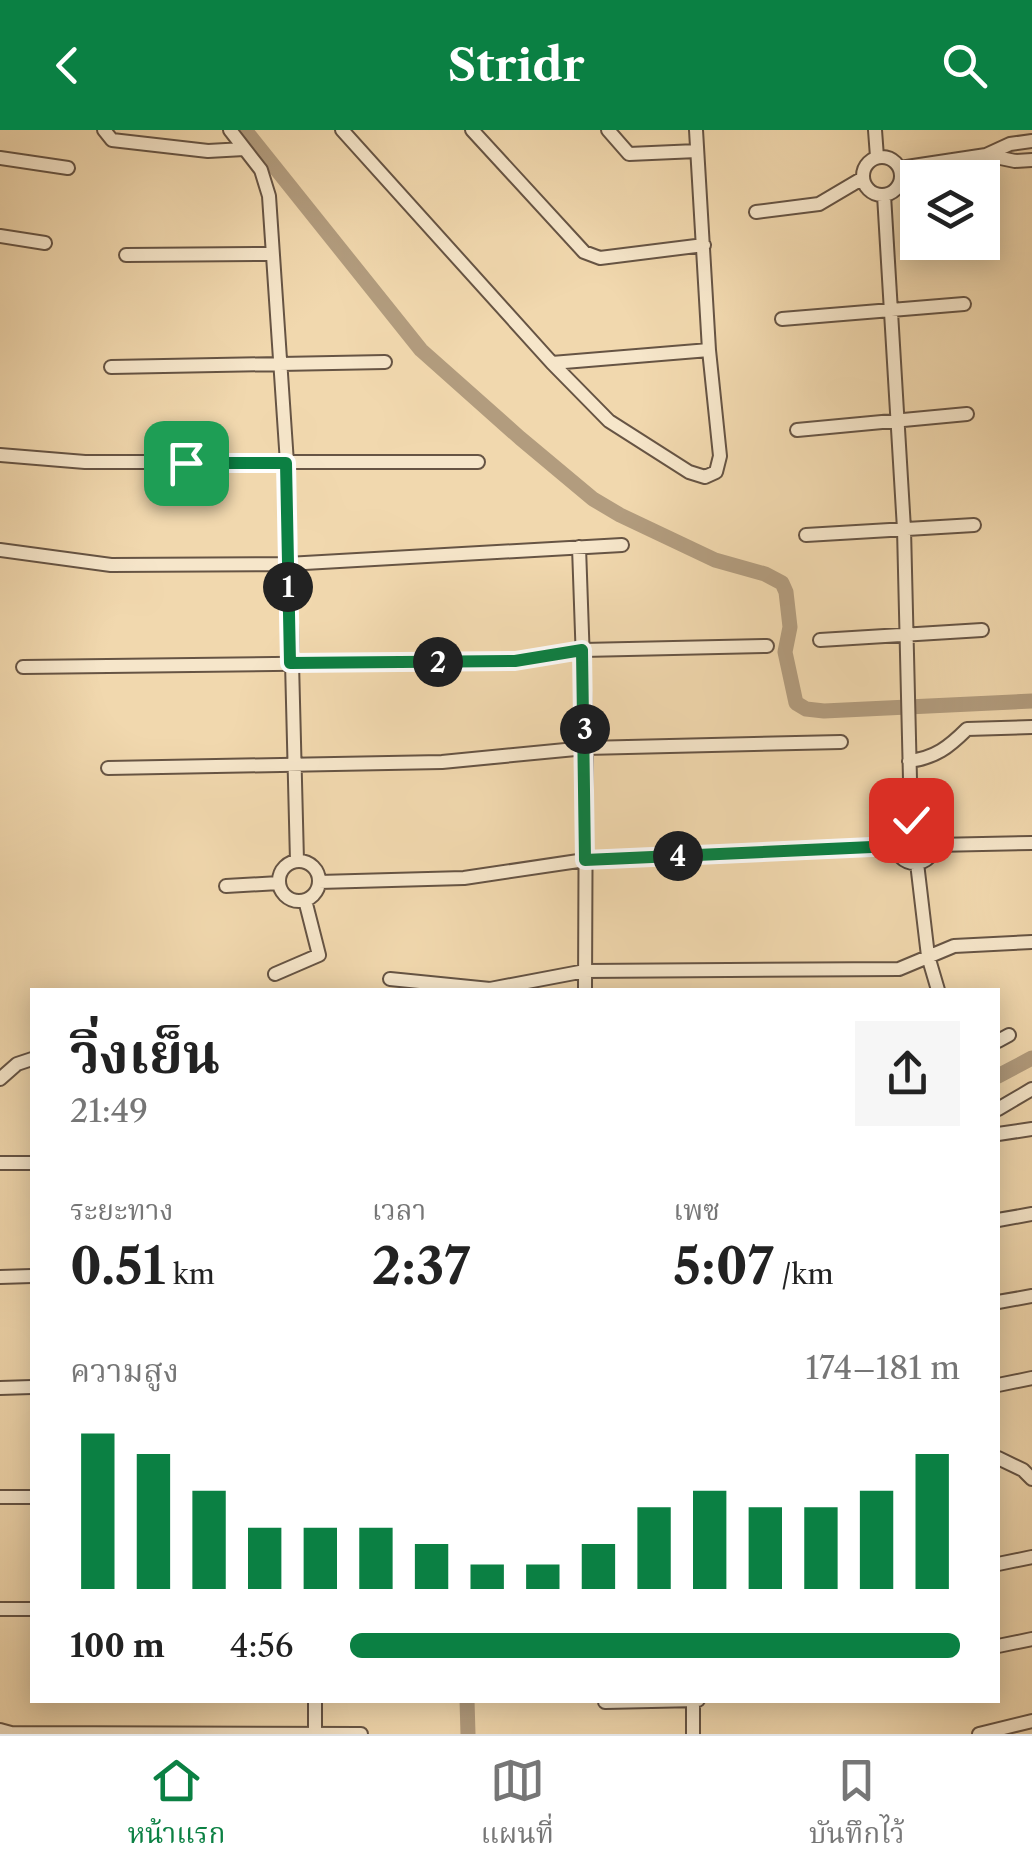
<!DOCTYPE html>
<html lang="th">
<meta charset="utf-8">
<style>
:root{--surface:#fff;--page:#f6f6f6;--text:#222;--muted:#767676;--line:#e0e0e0;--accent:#0b8043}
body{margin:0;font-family:"Libre Caslon Text","Noto Serif Thai",serif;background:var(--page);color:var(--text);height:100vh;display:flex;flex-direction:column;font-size:38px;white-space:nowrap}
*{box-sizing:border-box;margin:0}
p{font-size:32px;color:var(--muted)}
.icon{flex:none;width:55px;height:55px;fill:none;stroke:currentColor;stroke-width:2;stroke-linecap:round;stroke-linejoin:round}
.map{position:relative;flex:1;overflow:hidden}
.panel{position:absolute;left:30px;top:858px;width:970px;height:715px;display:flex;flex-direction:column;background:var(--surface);border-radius:0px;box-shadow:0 5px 25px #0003}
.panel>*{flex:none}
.fabs{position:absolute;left:900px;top:30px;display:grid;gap:20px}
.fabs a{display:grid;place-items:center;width:100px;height:100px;border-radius:0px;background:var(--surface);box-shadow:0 5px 25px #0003;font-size:50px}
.pin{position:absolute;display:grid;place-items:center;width:85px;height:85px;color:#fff;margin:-42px;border-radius:20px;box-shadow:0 5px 15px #0006}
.km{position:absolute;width:50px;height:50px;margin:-25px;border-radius:50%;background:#222;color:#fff;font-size:28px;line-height:50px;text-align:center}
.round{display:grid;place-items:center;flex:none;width:105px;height:105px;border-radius:0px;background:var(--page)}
.headline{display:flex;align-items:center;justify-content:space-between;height:170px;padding:0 40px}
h1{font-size:55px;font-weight:700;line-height:75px}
.metrics{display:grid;grid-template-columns:repeat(3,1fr);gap:15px;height:170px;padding:10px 40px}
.metrics div{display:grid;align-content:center}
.metrics b{font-size:50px;font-weight:700}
.metrics small{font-size:28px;font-weight:400}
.metrics p{font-size:28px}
.chart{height:280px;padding:20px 40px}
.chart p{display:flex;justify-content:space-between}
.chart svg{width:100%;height:180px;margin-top:10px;stroke:var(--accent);stroke-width:6}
ul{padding:0 40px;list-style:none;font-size:32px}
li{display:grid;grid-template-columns:160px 120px 1fr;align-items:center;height:75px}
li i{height:25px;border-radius:12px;background:var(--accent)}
header{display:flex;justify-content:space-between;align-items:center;height:130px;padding:0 40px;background:var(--accent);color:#fff;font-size:45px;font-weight:700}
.menu{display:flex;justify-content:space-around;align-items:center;height:140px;border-top:2px solid var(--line);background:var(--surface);font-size:28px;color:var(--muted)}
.menu a{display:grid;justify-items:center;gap:5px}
.menu .current{color:var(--accent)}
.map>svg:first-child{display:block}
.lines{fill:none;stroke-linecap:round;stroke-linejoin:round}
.canal{stroke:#b29c7e;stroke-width:15}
.minor-casing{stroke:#665444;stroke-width:16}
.minor{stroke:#f6e6ca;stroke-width:12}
.route-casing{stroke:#fff;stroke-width:20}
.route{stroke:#0b8043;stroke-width:12}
</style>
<header><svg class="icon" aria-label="back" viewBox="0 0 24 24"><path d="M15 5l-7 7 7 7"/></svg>Stridr<svg class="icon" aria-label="search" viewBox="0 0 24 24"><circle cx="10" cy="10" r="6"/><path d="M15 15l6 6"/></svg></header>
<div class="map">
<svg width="1032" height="1604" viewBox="0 0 1032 1604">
<rect width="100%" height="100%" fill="#f1d8ae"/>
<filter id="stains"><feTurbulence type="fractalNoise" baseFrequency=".002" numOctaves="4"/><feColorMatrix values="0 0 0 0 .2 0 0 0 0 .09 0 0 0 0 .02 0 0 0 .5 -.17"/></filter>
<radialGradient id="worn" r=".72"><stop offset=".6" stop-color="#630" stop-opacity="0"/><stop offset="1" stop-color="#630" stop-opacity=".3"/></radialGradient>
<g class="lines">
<!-- canal -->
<path class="canal" d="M245 0 421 220 520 308 593 369 620 385 715 430 765 444 782 453 786 462 790 497 785 522 796 573 806 579 824 581 1032 571
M998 946 1032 928
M467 1570 468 1604"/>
<!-- minor casing -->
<g class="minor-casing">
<path id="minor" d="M104 0 112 10 208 21 244 19
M230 0 261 40 269 66 287 333 297 731
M342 0 552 233 609 291 689 342 705 347 716 342 720 326 709 220 696 0
M472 0 584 122 600 128 704 115
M608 0 629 24 697 21
M875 0 877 27
M986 25 1015 31 1032 30
M863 46a19 19 0 1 1 38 0a19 19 0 1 1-38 0Z
M0 28 68 38
M900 38 986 25 1010 14 1032 11
M884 65 904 399 911 691
M756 82 819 74 863 48
M0 106 45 113
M126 125 271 124
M782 189 964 174
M552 233 709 220
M111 237 385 232
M797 300 967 284
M0 325 85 332H478
M806 405 974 395
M579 417 586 618 585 860
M0 420 111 435 287 434 622 415
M820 510 982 500
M23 537 515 531 583 520 767 516
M909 631C935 628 949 617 967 599L1032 597
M108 638 442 632 586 618 841 612
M895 713a20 20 0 1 1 40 0a20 20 0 1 1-40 0Z
M935 715 1032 713
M279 751a20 20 0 1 1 40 0a20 20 0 1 1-40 0Z
M917 733 928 826 938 860
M319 752 464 748 585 730 894 716
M226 756 279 753
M275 844 319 825 305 770
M390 849 490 859 585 841 899 839 954 816 1032 812
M998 911 1009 905
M0 949 17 934 32 929
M998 979 1032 959
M998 1004 1032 999
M0 1033H32
M998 1090 1032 1084
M0 1147 32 1146
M998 1172 1032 1166
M998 1255 1032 1248
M0 1258 32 1257
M998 1328 1023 1340 1032 1349
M0 1367H32
M998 1434 1032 1427
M0 1479H32
M998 1516 1032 1509
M693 1570V1604
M605 1572 698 1570
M0 1600 11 1603 361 1604
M315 1602V1570
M979 1604 1032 1591"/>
</g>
<!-- minor -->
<use href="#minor" class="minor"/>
</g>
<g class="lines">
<!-- route casing -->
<g class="route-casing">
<path id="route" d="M186 333H286L290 533 515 531 582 520 585 730 894 716 898 700 911 690"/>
</g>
<!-- route -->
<use href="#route" class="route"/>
</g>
<rect width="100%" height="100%" filter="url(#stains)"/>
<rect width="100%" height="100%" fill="url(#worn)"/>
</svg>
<div class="fabs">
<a><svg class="icon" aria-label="layers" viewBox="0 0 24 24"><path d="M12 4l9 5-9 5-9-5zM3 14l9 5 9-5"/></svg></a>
</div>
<div class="pin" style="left:186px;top:333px;background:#1e9e55"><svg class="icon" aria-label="arrive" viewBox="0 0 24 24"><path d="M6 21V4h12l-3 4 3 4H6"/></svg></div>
<div class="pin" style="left:911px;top:690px;background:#d93025"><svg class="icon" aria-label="check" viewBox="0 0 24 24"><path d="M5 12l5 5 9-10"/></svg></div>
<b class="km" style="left:288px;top:457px">1</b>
<b class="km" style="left:438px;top:532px">2</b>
<b class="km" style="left:585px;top:599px">3</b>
<b class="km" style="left:678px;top:726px">4</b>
<section class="panel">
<div class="headline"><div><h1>วิ่งเย็น</h1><p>21:49</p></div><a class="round"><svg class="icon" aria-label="share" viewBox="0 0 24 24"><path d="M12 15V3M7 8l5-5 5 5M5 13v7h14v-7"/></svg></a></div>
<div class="metrics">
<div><p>ระยะทาง</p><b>0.51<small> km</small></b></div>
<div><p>เวลา</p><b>2:37</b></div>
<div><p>เพซ</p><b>5:07<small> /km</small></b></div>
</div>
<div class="chart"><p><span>ความสูง</span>174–181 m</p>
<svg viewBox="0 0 160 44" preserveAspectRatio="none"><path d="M5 44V6M15 44V11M25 44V20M35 44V29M45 44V29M55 44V29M65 44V33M75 44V38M85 44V38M95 44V33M105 44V24M115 44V20M125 44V24M135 44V24M145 44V20M155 44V11"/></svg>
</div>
<ul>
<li><b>100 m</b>4:56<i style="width:100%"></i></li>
</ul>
</section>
</div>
<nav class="menu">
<a class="current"><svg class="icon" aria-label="home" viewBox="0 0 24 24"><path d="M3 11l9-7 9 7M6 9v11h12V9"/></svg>หน้าแรก</a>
<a><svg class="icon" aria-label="map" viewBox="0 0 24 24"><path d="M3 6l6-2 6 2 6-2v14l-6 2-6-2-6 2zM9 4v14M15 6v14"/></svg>แผนที่</a>
<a><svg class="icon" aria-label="saved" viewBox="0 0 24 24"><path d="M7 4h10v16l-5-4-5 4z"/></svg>บันทึกไว้</a>
</nav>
